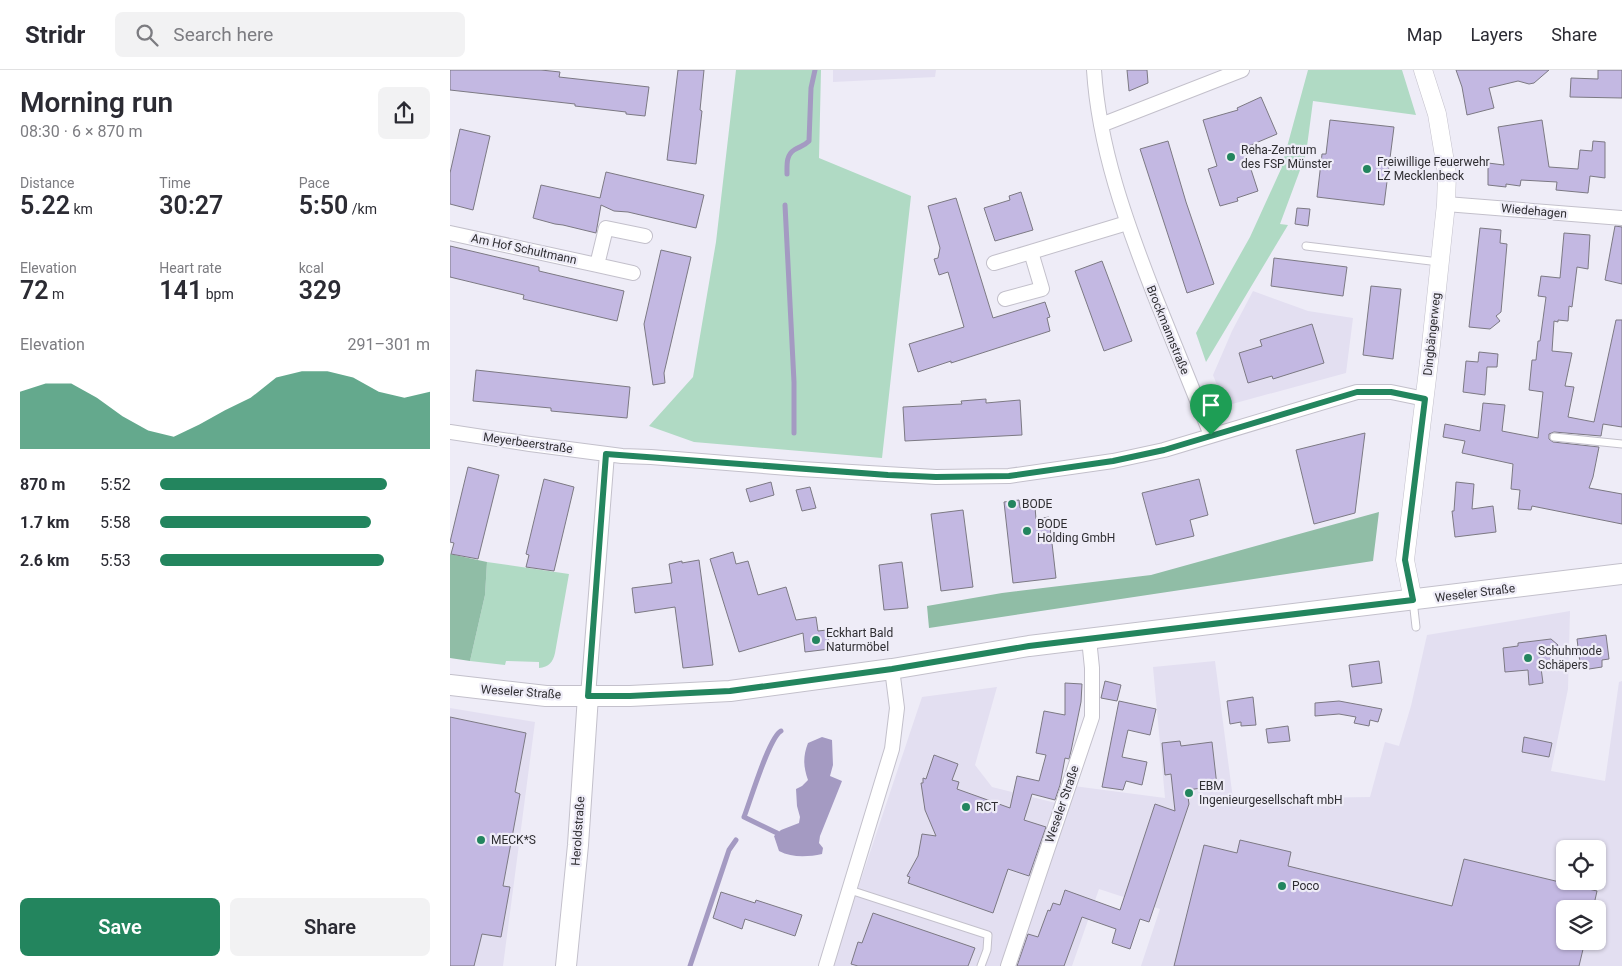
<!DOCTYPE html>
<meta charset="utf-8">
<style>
:root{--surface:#fff;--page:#f2f2f3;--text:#2b2b33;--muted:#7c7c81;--line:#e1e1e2;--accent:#23855e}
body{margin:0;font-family:Roboto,sans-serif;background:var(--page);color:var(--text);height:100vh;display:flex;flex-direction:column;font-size:19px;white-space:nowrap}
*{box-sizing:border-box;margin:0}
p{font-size:16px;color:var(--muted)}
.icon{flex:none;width:28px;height:28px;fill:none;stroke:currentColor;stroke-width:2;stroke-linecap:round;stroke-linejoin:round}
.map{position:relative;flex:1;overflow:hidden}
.details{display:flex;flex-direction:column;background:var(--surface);width:450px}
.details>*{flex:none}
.fabs{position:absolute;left:1106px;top:770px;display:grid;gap:10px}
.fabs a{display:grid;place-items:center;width:50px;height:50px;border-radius:8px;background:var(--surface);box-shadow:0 1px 4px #0004;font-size:25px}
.pin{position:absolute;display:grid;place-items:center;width:42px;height:42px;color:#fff;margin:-51px -21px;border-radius:50% 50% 50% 0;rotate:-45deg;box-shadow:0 0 5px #0007}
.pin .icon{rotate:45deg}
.round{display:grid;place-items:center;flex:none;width:52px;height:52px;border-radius:8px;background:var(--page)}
.headline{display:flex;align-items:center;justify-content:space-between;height:85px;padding:0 20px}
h1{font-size:28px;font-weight:600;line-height:38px}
.stats{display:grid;grid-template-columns:repeat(3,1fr);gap:8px;height:85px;padding:5px 20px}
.stats div{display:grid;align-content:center}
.stats b{font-size:25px;font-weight:600}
.stats small{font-size:14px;font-weight:400}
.stats p{font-size:14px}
.chart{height:140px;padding:10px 20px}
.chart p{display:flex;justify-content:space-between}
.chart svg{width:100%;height:90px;margin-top:5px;fill:var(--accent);opacity:.7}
.cta{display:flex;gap:10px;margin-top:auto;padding:10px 20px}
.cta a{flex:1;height:58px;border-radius:8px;background:var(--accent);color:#fff;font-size:20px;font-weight:600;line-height:58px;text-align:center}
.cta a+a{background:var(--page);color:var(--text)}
ul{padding:0 20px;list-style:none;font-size:16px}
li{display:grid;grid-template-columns:80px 60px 1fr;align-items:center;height:38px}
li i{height:12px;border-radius:6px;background:var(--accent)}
header{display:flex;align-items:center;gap:30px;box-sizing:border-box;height:70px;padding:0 25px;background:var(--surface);border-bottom:1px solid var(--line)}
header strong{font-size:24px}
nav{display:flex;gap:28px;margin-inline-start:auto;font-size:18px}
.search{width:350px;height:45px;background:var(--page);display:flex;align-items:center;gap:12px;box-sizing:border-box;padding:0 18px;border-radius:8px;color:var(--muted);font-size:19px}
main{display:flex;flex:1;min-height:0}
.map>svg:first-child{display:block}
.built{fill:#e3dff1;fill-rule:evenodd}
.green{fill:#b0dac4}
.forest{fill:#90bda6}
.water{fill:#a49ac2}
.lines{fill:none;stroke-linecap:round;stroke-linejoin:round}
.stream{stroke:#a49ac2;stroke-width:5}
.building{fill:#c3b8e2;stroke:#7c7983}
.service-casing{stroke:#c3c0cb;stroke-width:9}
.minor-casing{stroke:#c3c0cb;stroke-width:16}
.tertiary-casing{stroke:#c3c0cb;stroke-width:19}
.secondary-casing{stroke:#c3c0cb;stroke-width:22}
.service{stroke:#fff;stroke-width:7}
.minor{stroke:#fff;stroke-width:14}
.tertiary{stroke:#fff;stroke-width:18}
.secondary{stroke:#fff;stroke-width:20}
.route-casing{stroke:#fff;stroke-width:10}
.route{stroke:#23855e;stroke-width:6}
.poi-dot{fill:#23855e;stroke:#eeecf7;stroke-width:2}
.labels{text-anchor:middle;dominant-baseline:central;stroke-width:4.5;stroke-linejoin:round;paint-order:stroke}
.poi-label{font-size:12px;fill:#2f2e32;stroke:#eeecf7;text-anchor:start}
.street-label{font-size:12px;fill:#2f2e32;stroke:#eeecf7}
</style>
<header>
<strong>Stridr</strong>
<div class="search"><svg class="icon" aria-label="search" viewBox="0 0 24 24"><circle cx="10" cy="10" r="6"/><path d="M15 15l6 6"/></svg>Search here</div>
<nav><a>Map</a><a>Layers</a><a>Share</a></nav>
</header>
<main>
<section class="details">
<div class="headline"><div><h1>Morning run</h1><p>08:30 · 6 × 870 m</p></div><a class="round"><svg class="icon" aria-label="share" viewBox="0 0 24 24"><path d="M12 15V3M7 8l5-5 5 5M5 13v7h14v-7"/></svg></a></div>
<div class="stats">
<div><p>Distance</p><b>5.22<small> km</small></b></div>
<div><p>Time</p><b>30:27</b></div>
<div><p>Pace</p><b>5:50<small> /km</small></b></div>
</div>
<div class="stats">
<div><p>Elevation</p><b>72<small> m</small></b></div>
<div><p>Heart rate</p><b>141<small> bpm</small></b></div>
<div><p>kcal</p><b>329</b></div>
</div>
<div class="chart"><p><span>Elevation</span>291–301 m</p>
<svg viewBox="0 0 160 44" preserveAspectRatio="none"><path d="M0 44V16L10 12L20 12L30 19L40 28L50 35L60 38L70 32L80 25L90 19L100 9L110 6L120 6L130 9L140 16L150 19L160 16V44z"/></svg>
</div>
<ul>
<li><b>870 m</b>5:52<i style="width:84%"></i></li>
<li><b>1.7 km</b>5:58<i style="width:78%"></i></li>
<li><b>2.6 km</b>5:53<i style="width:83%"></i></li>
</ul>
<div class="cta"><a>Save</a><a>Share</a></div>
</section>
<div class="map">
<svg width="1172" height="896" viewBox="0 0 1172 896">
<rect width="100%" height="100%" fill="#eeecf7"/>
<!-- built -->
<path class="built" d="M383 0H486L485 7 383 12Z
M803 221 858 241 903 248 896 303 782 334 773 330 763 305 782 261Z
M1120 541 1118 619 1101 701 1155 711 1169 612 1172 611V896H691L710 839 649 819 622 896H382L472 627 547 617 525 695 542 717 610 734 616 715 715 728 703 597 765 591 783 729 920 727 935 672 949 676 961 636 977 565ZM1115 779H1148V811H1115ZM1115 839H1148V871H1115Z
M0 638 85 652 53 896H0Z"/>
<!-- green -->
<path class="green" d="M286 0H371L369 88 461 126 432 388 244 372 199 356 243 307 266 172Z
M858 0H952L966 45 863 31 856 84 830 154 838 155 756 292 746 263 800 167 831 99Z
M37 492 119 504 105 583C103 592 99 597 89 598V592L56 591 55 595 20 591 35 525Z"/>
<!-- forest -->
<path class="forest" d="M929 442 923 491 479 558 477 536 552 523 701 505Z
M0 484 37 492 35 525 20 591 0 588Z"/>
<!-- water -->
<path class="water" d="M372 667 382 670 383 695 380 706 392 711 370 766 369 773 373 778 372 784C358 787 342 788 329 781L324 766 331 760 349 753 350 747 347 736 346 719 352 716 358 710C353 696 353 686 358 673Z"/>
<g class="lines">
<!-- stream -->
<path class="stream" d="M337 104C337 95 336 85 344 80 350 76 353 77 359 71L361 18 365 0
M335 135 344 312V363
M327 763 294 747C300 732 319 667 331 661
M240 896 279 780 286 770"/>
</g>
<!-- building -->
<path class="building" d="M0 0H91L110 2 109 7 199 17 195 46 176 44V42L125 36V34L0 20Z
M228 0H254L250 40 252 41 246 94 217 90Z
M677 0H697L698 13 679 21Z
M1006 0H1099L1084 13 1079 14 1068 11 1039 18 1044 38 1017 45 1012 17Z
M1148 0H1172V28L1120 27 1121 8 1148 9Z
M811 27 827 64 794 78 808 121 787 128 788 131 770 136 758 99 767 96 753 50 788 40 787 38Z
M880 50 944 57 934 135 867 127 872 84H876Z
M1092 50 1099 97 1128 99 1130 80 1142 81 1143 71 1155 72V108L1140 106 1138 123 1106 120 1107 112 1071 110 1070 116 1056 114V117L1038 115V93L1054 95 1048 57Z
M10 59 40 66 23 140 0 134V103Z
M718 71 736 132 764 214 737 223 690 79Z
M156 102 254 125 246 158 178 142 164 141 151 135 146 163 113 155 105 154 83 148 91 115 150 128Z
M571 122 583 160 545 171 534 138 560 130 559 126Z
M506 128 543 248 595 232 600 247 597 248 600 261 501 293V291L468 302 459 274 514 257 498 202 489 205 484 189 488 188 490 178 478 136Z
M847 138 860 139 858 156 845 154Z
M1165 156 1172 157V214L1155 210Z
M1030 158 1051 160 1050 173 1057 174 1051 242 1046 246 1050 251 1040 259 1019 257Z
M1114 163 1140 165 1138 199 1127 197 1122 237 1119 236 1118 251 1108 250V252L1104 251 1102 281 1122 283 1115 316 1124 317 1118 347 1144 352 1166 250H1172V357L1153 354 1151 366 1104 362 1099 364V369L1103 372 1149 377 1143 407 1139 418 1172 424V454L1082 436 1081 440 1068 439 1070 420 1061 419 1063 394 1012 383 1015 371 993 367 995 354 1030 361 1033 333 1055 335 1052 361 1088 368 1093 322 1079 320 1082 290H1086L1088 271H1090L1096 227 1088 226 1091 206 1110 208Z
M0 176 89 197V201L174 221 167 251 73 229 74 225 0 207Z
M211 180 241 187 214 303 215 313 203 315 194 254Z
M824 188 897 197 893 226 821 216Z
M652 191 682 271 654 281 625 201Z
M921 216 951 219 943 289 913 285Z
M862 254 874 293 823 309 822 306 798 313 789 283 812 276 810 270Z
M1029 282 1048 284 1047 297H1037L1035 325 1013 322 1016 291 1028 292Z
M26 300 180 317 177 348 101 341V338L23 331Z
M536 329V333L570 330 572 365 455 371 453 337 512 334 511 331Z
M915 363 905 443 864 454 846 380Z
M18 397 49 405 28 489 1 484 4 473 0 472Z
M94 409 124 417 104 501 76 497 79 485 76 484Z
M749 409 758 445 740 450 744 466 706 475 692 423Z
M321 412 324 425 300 432 296 419Z
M1006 412 1024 414 1022 439 1043 436 1046 462 1005 467 1002 441H1004Z
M360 417 366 438 352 441 346 420Z
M569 430 570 438 585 437 586 449 599 447 606 508 563 513 554 432Z
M513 440 523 517 491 521 481 444Z
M283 482 286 494 298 491 308 525 336 517 346 550 366 547 368 561 377 560 380 579 355 582 353 563 289 582 260 489Z
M249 490 263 595 233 598 225 537 185 543 182 518 222 513 219 494 232 491V493Z
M452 492 458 538 434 540 429 495Z
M1156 565 1159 589 1152 590V597L1139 599 1138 592 1130 593 1127 569Z
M1101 569 1108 575 1103 583 1104 597 1091 598 1093 613 1079 615 1078 600 1055 602 1053 578 1068 576V573Z
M929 591 932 613 902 617 899 595Z
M655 611 671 615 667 631 651 628Z
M615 613 632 614 631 632 621 681 619 689 615 688 610 715 605 730 582 724 574 750 596 757 579 806 558 799 543 843 458 813 460 807 457 806 468 786 472 764 486 766 475 740 471 713H473V708L476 709 484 685 508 694 502 710 509 712 507 719 560 738 567 706 589 711 596 685 586 683 594 641 615 645Z
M803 627 806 655 791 656V652L780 654 777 631Z
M669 631 706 639 700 665 678 660 672 687 697 692 692 715 676 711 673 720 652 717Z
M889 631 932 639 928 652 920 650 919 656 904 653 906 647 889 644 865 646V633Z
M0 647 76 663 65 722 70 724 53 816 60 817 51 867 32 864 24 896H0Z
M838 656 840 671 818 673 816 659Z
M1074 667 1102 673 1099 687 1072 682Z
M730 671 731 676 762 672 767 716 737 720 739 734 699 852 690 849 680 879 662 873 666 859 632 847 614 896H567L578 864 588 867 598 840 600 841 603 833 610 835 615 820 670 840 705 734 725 741 721 704 715 705 712 673Z
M790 770 841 782 838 796 1002 836 1014 789 1147 821 1143 839H1115V871H1135L1129 896H724L754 775 787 783Z
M271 822 305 833 306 830 352 845 345 866 295 849 292 859 263 848Z
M423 843 525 878 518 896H408L401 894 408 872 412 873Z"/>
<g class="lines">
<!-- service casing -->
<g class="service-casing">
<path id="service" d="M856 176 989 192
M1104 367 1172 374
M963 530 966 557
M400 820 538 865 537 880 531 896"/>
</g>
<!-- minor casing -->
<g class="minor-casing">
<path id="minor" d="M644 0C649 78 676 152 704 224 723 271 742 318 761 365
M651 55 792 0
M996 134 1172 148
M0 163 147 195 156 158 195 166
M544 193 581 182
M147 195 183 203
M555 229 592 219 581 182 677 153
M0 362 80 374 172 386 201 387 351 399 486 407 559 406 663 391 714 380 907 322H941L975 329
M138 626 157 384
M376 896 442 679 447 638 442 599
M558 896 642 647V598L639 569"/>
</g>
<!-- tertiary casing -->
<g class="tertiary-casing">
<path id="tertiary" d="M963 530 955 490 981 275 996 134 997 104 987 44 973 0"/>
</g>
<!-- secondary casing -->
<g class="secondary-casing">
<path id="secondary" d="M0 615 96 626H180L280 621 442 599 579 576 1172 504
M116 896 128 775 138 626"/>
</g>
<!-- service -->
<use href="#service" class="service"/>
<!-- minor -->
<use href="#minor" class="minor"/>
<!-- tertiary -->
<use href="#tertiary" class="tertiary"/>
<!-- secondary -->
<use href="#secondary" class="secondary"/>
</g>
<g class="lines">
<!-- route casing -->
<g class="route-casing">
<path id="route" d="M907 322H941L975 329 955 490 963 530 579 576 442 599 280 621 180 626H138L156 384 438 405 486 407 559 406 663 391 714 380Z"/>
</g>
<!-- route -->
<use href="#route" class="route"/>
</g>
<!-- markers -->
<g class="poi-dot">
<circle cx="781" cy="87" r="5"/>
<circle cx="917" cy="99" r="5"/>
<circle cx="562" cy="434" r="5"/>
<circle cx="577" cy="461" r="5"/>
<circle cx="366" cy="570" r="5"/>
<circle cx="1078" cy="588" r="5"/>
<circle cx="739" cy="723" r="5"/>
<circle cx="516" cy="737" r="5"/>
<circle cx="31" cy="770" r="5"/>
<circle cx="832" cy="816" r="5"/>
</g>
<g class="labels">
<!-- poi labels -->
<g class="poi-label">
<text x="791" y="80">Reha-Zentrum<tspan x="791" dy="14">des FSP Münster</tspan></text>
<text x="927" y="92">Freiwillige Feuerwehr<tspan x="927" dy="14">LZ Mecklenbeck</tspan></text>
<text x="572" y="434">BODE</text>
<text x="587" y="454">BODE<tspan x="587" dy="14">Holding GmbH</tspan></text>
<text x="376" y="563">Eckhart Bald<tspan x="376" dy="14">Naturmöbel</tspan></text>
<text x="1088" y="581">Schuhmode<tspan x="1088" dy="14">Schäpers</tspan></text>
<text x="749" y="716">EBM<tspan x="749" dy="14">Ingenieurgesellschaft mbH</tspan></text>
<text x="526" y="737">RCT</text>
<text x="41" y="770">MECK*S</text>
<text x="842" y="816">Poco</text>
</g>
<!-- street labels -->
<g class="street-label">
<text transform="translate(1084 141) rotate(5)">Wiedehagen</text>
<text transform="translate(74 179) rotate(12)">Am Hof Schultmann</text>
<text transform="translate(718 260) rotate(68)">Brockmannstraße</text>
<text transform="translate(982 264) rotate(-84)">Dingbängerweg</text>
<text transform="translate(78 373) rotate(8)">Meyerbeerstraße</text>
<text transform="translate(1025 523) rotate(-7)">Weseler Straße</text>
<text transform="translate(71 622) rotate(4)">Weseler Straße</text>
<text transform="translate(612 734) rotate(-71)">Weseler Straße</text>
<text transform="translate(128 761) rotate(-86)">Heroldstraße</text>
</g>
</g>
</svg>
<div class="fabs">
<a><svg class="icon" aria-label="locate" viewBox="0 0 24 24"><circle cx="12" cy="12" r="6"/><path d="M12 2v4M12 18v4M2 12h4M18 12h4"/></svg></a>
<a><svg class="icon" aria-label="layers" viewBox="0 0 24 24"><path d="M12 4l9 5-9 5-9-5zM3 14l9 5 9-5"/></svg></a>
</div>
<div class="pin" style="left:761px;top:365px;background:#1e9e55"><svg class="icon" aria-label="arrive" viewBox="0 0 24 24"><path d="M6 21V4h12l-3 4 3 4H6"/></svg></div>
</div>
</main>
